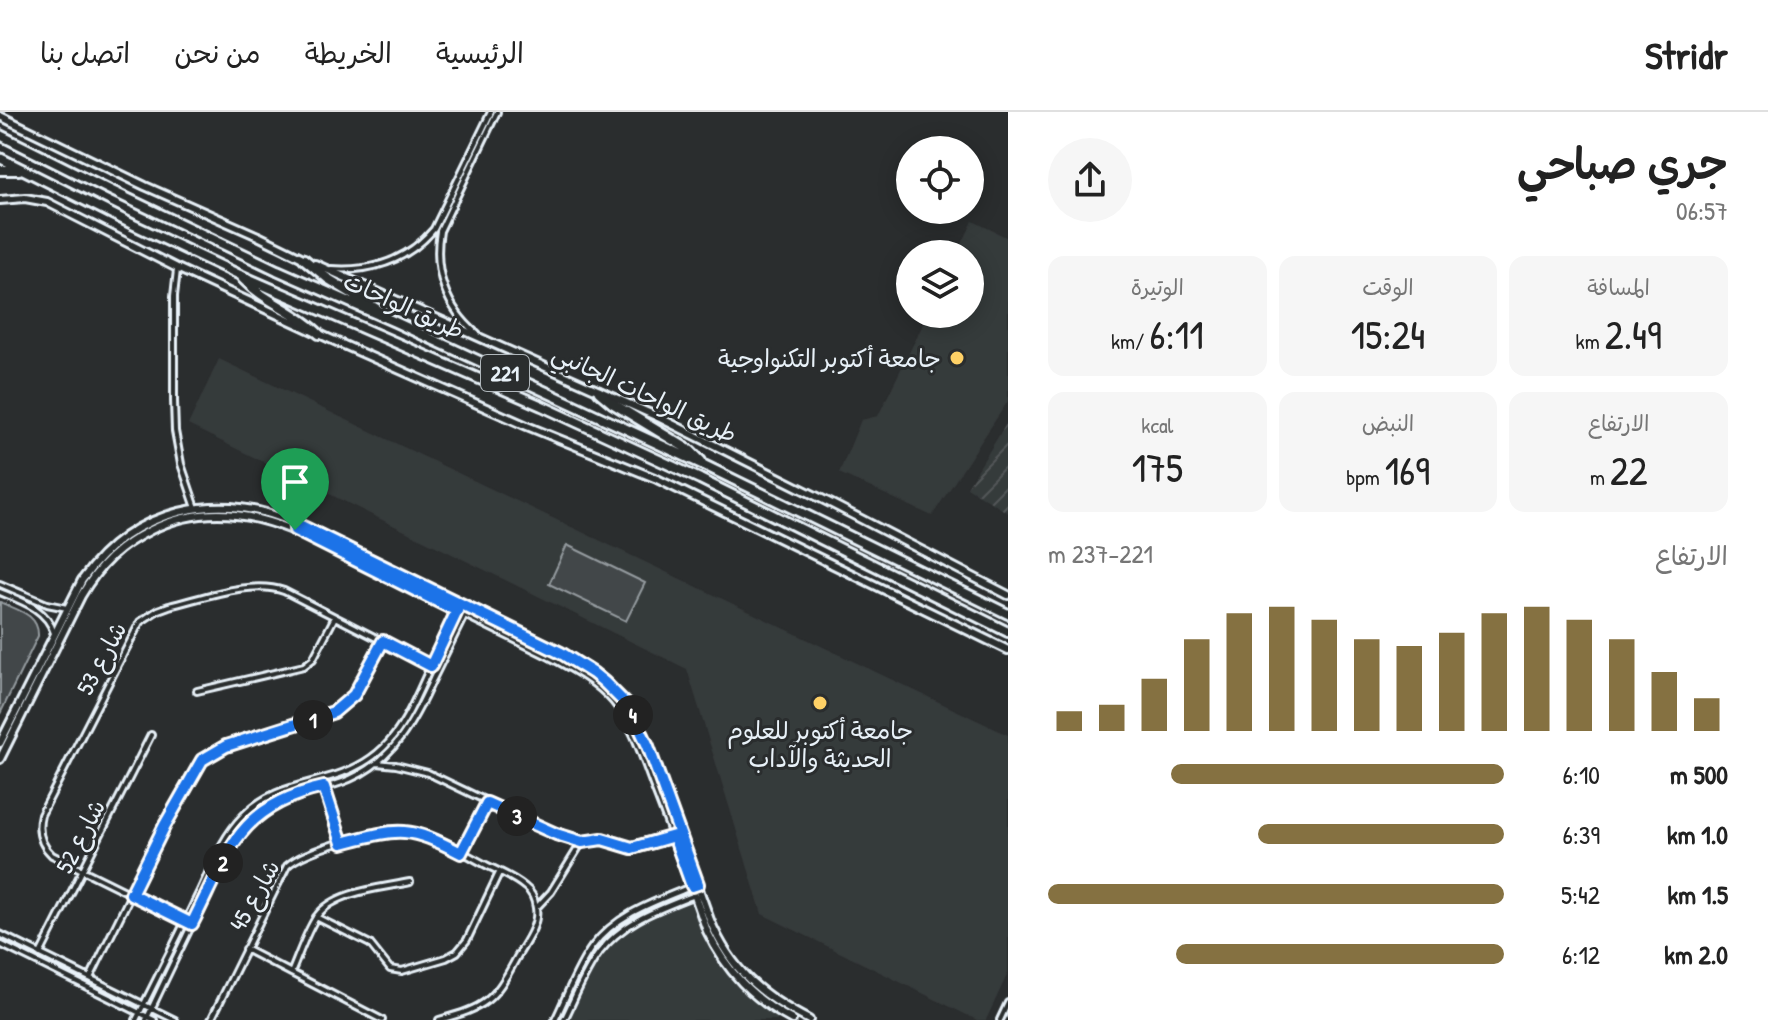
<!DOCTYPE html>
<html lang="ar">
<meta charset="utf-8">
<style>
:root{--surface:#fff;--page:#f6f6f6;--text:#222;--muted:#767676;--line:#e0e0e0;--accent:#857141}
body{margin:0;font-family:"Patrick Hand","Playpen Sans Arabic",sans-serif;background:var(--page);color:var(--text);direction:rtl;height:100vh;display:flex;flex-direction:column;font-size:30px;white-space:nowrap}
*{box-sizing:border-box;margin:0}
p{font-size:26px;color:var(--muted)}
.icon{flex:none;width:44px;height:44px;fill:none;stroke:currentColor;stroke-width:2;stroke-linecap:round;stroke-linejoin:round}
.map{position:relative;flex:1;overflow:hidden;direction:ltr}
.sheet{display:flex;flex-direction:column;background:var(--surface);width:760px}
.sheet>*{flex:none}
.buttons{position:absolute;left:896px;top:24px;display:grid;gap:16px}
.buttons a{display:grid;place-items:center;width:88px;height:88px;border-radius:50%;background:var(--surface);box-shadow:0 4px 20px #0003;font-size:40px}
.pin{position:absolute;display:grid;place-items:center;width:68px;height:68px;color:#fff;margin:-82px -34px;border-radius:50% 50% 50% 0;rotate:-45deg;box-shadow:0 0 8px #0007}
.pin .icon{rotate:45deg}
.km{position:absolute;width:40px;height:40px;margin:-20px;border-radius:50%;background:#222;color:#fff;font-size:22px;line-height:40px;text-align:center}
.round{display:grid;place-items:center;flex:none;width:84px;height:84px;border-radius:42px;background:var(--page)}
.headline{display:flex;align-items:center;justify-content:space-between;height:136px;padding:0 40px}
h1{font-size:44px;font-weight:600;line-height:60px}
.metrics{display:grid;grid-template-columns:repeat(3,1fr);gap:12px;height:136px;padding:8px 40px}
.metrics div{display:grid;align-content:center;border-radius:16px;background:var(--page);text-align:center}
.metrics b{font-size:40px;font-weight:600}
.metrics small{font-size:22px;font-weight:400}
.metrics p{font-size:22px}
.chart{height:224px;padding:16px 40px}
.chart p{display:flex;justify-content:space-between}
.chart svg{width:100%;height:144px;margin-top:8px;stroke:var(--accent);stroke-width:6}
ul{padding:0 40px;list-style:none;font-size:26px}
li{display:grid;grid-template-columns:128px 96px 1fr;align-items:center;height:60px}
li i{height:20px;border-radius:10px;background:var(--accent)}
header{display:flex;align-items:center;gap:48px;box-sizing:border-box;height:112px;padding:0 40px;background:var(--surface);border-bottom:2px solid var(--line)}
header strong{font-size:38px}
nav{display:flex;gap:44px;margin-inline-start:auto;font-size:28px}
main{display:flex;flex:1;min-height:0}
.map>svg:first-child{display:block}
.built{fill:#363a3b}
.industrial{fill:url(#industrial-furrows)}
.garden{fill:#424648;stroke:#959ca0;stroke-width:2}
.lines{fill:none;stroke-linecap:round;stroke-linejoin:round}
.street-casing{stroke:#e8f1f8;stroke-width:10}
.secondary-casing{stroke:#e8f1f8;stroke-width:12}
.highway-casing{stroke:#e8f1f8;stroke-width:14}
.street{stroke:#2a2d2e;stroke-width:4}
.secondary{stroke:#2a2d2e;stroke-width:6}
.highway{stroke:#2a2d2e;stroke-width:8}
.route-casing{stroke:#fff;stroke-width:16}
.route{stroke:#1a73e8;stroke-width:10}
.poi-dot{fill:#ffd166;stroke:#2a2d2e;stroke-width:3}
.labels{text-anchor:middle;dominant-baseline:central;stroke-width:6;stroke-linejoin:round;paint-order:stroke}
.shield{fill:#2a2d2e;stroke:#afb6bb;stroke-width:2}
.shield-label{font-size:22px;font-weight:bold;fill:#e8f1f8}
.street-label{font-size:24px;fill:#e8f1f8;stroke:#2a2d2e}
.poi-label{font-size:24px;fill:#e8f1f8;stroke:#2a2d2e;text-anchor:end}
</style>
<header>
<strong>Stridr</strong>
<nav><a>الرئيسية</a><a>الخريطة</a><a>من نحن</a><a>اتصل بنا</a></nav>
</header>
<main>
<section class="sheet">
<div class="headline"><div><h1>جري صباحي</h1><p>06:57</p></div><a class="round"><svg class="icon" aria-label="share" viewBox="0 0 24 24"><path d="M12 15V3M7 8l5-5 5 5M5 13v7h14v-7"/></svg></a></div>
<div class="metrics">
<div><p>المسافة</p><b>2.49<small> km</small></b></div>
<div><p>الوقت</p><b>15:24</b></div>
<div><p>الوتيرة</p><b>6:11<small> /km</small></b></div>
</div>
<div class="metrics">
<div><p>الارتفاع</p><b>22<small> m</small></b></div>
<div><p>النبض</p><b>169<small> bpm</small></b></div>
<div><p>kcal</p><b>175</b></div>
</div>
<div class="chart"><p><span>الارتفاع</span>221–237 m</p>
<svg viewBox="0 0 160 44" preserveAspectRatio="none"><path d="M5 44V38M15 44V36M25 44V28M35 44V16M45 44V8M55 44V6M65 44V10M75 44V16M85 44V18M95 44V14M105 44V8M115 44V6M125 44V10M135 44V16M145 44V26M155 44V34"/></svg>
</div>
<ul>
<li><b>500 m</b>6:10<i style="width:73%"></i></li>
<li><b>1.0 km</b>6:39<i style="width:54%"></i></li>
<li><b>1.5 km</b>5:42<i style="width:100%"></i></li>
<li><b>2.0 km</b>6:12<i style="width:72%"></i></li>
</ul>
</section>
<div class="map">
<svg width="1008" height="908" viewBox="0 0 1008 908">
<defs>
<pattern id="industrial-furrows" width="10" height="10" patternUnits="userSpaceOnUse" patternTransform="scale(2)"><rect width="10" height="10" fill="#363a3b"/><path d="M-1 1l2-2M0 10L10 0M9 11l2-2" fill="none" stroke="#535758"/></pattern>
</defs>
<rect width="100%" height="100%" fill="#2a2d2e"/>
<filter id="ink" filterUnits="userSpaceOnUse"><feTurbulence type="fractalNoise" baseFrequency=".0125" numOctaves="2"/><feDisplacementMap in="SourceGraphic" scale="16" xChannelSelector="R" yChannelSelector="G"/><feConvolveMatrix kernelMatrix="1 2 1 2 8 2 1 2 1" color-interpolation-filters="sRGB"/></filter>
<g filter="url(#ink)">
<!-- built -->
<path class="built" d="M973 109 1008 126V289L932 404 839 361 861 308 878 304 928 202H970V142H957Z
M219 247 1008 623V861L986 908H977L762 802 687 557 188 313Z
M696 777 713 823 724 844 739 864 754 878 795 904 792 908H560L590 847 601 831 616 817 632 806Z"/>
<!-- industrial -->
<path class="industrial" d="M1008 309V401L967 375Z"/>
<!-- garden -->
<path class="garden" d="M567 433 645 471 626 509 549 472Z
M0 490C17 498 39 502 38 524L0 602Z"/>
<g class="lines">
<!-- street casing -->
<g class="street-casing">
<path id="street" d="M331 157C372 160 407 149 434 117L491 0
M177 158 174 184V289L175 319 181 352 196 396
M477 222C446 196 433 159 440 119L497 0
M0 472 47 492 67 496
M0 480C22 489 47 497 54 521
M197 579 304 554 313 547 335 505
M377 651 396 653 428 661 549 719 582 730 602 727 632 736 674 724
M322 667 342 731
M461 741 487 691
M536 796 551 780 582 730
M316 805 370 832 390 857 402 859 446 846 457 840 467 828 499 761
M192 812 52 743C40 732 37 719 41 703L140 510 158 498 169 494C203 486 251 467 284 479L431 554
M0 822 175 908
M0 832 154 908
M245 837 382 908
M40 842 151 623
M291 861C299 843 306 820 317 804 335 779 382 776 410 770
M90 866 165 713 202 648 226 634 334 600C359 583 369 556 383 529
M136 908C157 866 178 825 198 783 211 756 222 725 243 704 272 674 306 674 342 661 392 643 406 608 426 564 436 542 447 520 457 498
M146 908C165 868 184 828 204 788 217 761 229 731 251 710 282 679 313 683 350 667 394 648 414 609 433 567 445 543 456 520 468 496
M211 908 287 754C304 738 379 717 403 719 433 720 462 741 488 754 500 760 515 766 525 775 532 780 535 788 536 796 539 814 524 832 516 847 493 890 486 895 439 908
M555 908C567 884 576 857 592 835 616 802 656 789 693 774
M564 908C575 886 584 861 599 841 623 809 660 797 695 783
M1000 908 1008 891"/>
</g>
<!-- secondary casing -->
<g class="secondary-casing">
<path id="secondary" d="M0 4 145 74 258 124 305 147
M0 88 25 86 47 90 177 156 328 226 527 314 657 367 1008 538
M315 152 660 306 832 392 1008 483
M0 631 82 468C133 396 219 377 297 412L561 541C600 564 619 579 642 618L710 808C731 859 762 884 809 908
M0 647 81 484C99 453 119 434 151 418 237 375 314 428 390 465 443 491 495 517 548 543 572 556 596 568 614 589 634 613 643 644 654 673 673 721 690 770 707 819 726 859 753 887 792 908"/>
</g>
<!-- highway casing -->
<g class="highway-casing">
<path id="highway" d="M0 23 110 78 277 158 395 210 704 353 1008 502
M0 46 134 113 240 163 542 294 700 367 1008 520
M0 58H19
M304 147 327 166 385 202
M243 167C265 190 296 199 319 222
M599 280 612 291 691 339 701 349"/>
</g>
<!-- street -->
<use href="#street" class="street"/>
<!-- secondary -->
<use href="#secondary" class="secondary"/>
<!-- highway -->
<use href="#highway" class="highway"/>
</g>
</g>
<g class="lines" filter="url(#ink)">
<!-- route casing -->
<g class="route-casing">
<path id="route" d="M297 412 561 541 593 561 604 570 626 592 634 604 648 634 698 772 692 774 674 724 632 736 602 727 582 730 556 722 487 691 461 741C407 713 400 716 342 731L324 675C237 694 228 741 192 812L131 782 165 713 202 648 226 634 334 600 354 583 383 529 431 554 457 499 295 418Z"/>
</g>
<!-- route -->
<use href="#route" class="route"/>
</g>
<!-- markers -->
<g class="poi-dot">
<circle cx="957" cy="246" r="8"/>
<circle cx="820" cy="591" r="8"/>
</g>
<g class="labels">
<!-- shield labels -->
<rect class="shield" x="481" y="243" width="48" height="36" rx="6"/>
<g class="shield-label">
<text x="505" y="261">221</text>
</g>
<!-- street labels -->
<g class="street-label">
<text transform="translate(404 193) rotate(24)">طريق الواحات</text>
<text transform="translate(645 281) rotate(25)">طريق الواحات الجانبي</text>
<text transform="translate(101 546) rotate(-62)">شارع 53</text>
<text transform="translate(80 724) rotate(-63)">شارع 52</text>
<text transform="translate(254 783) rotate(-61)">شارع 45</text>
</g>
<!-- poi labels -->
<g class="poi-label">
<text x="941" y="246">جامعة أكتوبر التكنواوجية</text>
<text x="820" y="618" text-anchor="middle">جامعة أكتوبر للعلوم<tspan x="820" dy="28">الحديثة والآداب</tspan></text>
</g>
</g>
</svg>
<div class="buttons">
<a><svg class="icon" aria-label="locate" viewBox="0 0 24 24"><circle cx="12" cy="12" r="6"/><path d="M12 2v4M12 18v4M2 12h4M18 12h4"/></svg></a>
<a><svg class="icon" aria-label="layers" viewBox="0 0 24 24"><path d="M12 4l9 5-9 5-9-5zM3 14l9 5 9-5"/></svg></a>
</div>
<div class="pin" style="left:295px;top:418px;background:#1e9e55"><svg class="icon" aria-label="arrive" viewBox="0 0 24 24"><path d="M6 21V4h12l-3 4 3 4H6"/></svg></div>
<b class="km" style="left:313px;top:608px">1</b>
<b class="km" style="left:223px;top:751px">2</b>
<b class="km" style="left:517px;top:704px">3</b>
<b class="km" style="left:633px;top:603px">4</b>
</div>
</main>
